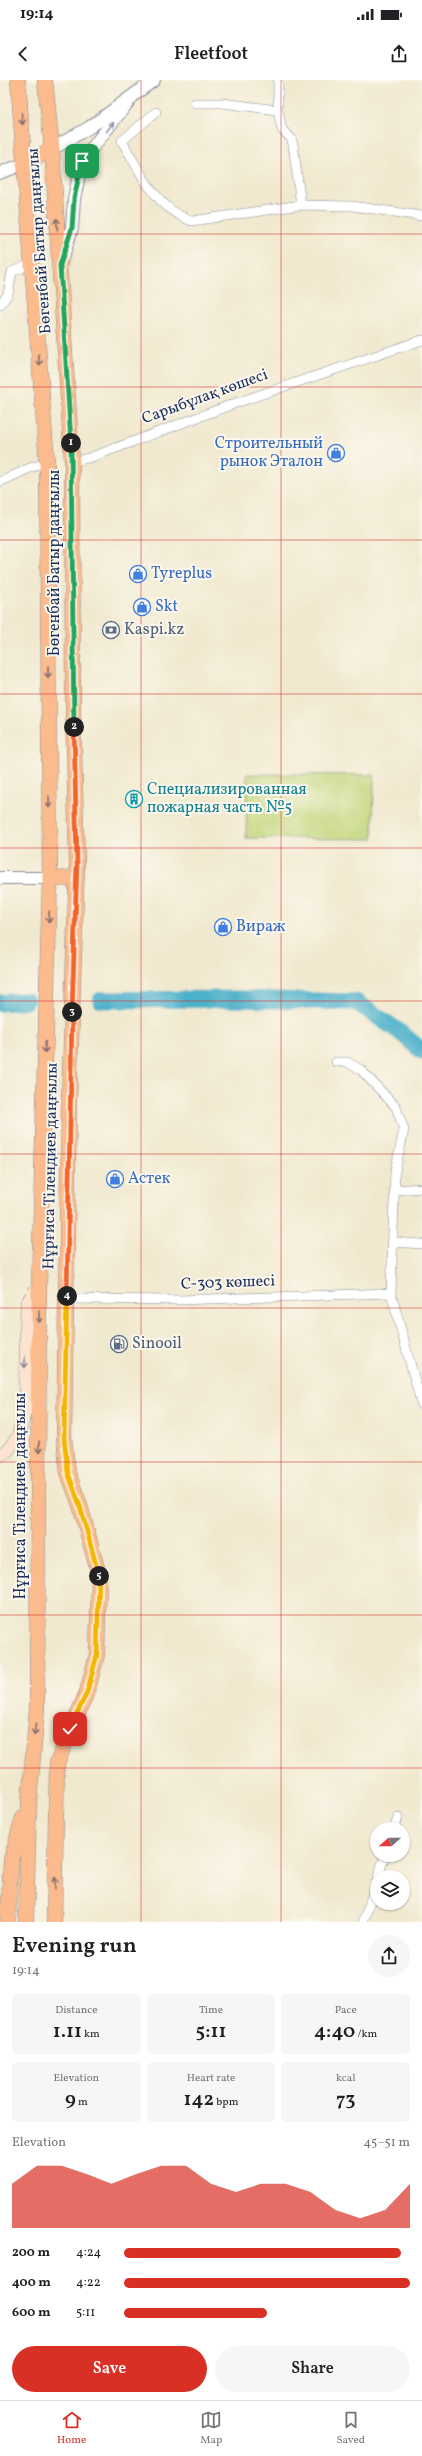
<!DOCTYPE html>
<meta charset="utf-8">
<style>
:root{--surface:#fff;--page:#f6f6f6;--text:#202124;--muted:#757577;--line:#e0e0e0;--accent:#d93025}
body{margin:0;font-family:Vollkorn,serif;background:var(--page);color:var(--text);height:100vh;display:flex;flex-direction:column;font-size:15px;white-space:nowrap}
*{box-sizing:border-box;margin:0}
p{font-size:13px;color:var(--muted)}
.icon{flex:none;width:22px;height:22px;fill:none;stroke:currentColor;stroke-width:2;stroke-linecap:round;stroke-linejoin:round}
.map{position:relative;height:1842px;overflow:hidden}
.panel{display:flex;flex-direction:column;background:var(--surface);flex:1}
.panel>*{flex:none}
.needle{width:26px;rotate:249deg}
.buttons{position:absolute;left:370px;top:1742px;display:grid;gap:8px}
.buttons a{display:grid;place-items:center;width:40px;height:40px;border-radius:50%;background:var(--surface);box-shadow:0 1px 3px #0004;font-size:20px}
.pin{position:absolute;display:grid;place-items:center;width:34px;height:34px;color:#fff;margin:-17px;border-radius:8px;box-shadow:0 2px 6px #0006}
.km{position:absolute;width:20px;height:20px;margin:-10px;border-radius:50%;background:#222;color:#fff;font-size:11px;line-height:20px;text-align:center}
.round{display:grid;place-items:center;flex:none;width:42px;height:42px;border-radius:21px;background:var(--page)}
.summary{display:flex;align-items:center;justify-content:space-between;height:68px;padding:0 12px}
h1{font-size:22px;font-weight:600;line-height:30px}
.figures{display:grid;grid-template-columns:repeat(3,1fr);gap:6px;height:68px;padding:4px 12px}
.figures div{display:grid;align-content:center;border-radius:6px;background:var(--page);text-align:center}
.figures b{font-size:20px;font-weight:600}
.figures small{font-size:11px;font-weight:400}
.figures p{font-size:11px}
.chart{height:112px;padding:8px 12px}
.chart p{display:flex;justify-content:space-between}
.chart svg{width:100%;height:72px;margin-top:4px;fill:var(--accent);opacity:.7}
.action{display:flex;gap:8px;margin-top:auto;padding:8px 12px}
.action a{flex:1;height:46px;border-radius:24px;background:var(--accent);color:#fff;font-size:16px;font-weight:600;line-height:46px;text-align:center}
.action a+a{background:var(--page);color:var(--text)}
ul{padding:0 12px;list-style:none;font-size:13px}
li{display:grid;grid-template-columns:64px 48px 1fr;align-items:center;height:30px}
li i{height:10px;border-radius:5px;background:var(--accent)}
.status{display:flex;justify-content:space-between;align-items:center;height:28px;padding:0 20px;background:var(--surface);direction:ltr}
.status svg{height:11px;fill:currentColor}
header{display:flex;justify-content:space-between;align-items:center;height:52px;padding:0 12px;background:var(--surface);font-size:18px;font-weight:600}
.tabs{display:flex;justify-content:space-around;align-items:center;height:56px;border-top:1px solid var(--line);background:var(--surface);font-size:11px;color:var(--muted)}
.tabs a{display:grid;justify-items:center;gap:2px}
.tabs .active{color:var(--accent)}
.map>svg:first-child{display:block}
.green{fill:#c1d578;stroke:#6e826b}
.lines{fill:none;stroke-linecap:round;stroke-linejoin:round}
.river{stroke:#4bb0ca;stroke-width:17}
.minor-casing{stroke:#868c96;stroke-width:10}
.tertiary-casing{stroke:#868c96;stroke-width:14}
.secondary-casing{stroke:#868c96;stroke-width:14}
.primary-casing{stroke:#868c96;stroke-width:16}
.minor{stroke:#fff;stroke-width:9}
.tertiary{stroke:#fff;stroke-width:12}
.secondary{stroke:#fde4d1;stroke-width:13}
.primary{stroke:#fbbb8d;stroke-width:15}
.oneway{stroke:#806e73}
.oneway2{stroke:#8d97ae}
.oneway3{stroke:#8c8a98}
.split-1-casing{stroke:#fff;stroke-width:8}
.split-2-casing{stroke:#fff;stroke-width:8}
.split-3-casing{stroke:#fff;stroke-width:8}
.split-4-casing{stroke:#fff;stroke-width:8}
.split-5-casing{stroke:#fff;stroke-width:8}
.split-6-casing{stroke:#fff;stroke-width:8}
.split-1{stroke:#22a559;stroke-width:5}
.split-2{stroke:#22a559;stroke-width:5}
.split-3{stroke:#f0652b;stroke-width:5}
.split-4{stroke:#f0652b;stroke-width:5}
.split-5{stroke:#f5b400;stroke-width:5}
.split-6{stroke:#f5b400;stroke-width:5}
.grid{fill:none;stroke:#d62828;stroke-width:1;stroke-opacity:0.55}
.labels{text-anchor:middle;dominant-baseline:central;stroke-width:4;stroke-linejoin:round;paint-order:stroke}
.street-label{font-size:16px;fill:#1b2f5e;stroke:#fbf7ec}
.shop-label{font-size:16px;fill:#366cbe;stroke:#fbf7ec;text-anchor:start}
.service-label{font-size:16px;fill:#4e5e75;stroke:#fbf7ec;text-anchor:start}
.culture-label{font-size:16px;fill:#0d838f;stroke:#fbf7ec;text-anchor:start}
</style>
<div class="status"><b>19:14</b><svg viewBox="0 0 49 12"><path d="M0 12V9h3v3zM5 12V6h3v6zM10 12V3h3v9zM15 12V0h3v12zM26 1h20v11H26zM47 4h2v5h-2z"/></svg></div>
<header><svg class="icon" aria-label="back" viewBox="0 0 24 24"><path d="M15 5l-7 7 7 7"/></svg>Fleetfoot<svg class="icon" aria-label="share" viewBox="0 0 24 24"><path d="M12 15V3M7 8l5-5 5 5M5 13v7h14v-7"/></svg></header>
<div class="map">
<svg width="422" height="1842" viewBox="0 0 422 1842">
<rect width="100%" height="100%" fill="#fbf7ec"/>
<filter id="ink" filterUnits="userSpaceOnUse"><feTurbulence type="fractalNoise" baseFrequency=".025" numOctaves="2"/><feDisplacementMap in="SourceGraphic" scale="8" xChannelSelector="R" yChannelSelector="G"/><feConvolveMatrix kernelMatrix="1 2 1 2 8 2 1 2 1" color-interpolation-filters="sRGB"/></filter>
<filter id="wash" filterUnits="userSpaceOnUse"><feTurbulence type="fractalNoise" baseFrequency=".012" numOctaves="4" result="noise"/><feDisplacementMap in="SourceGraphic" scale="16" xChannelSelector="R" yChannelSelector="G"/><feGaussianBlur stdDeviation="0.9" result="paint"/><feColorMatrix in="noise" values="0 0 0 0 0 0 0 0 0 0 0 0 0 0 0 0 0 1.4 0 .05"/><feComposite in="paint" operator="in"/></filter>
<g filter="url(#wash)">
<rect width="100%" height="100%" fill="#f1e9cf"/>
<!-- green -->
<path class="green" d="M247 694 374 695 373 759 246 758Z"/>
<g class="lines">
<!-- river -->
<path class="river" d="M101 920 235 919 356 922 400 952 422 971
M0 923 26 921"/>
</g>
</g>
<g filter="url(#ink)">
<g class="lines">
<!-- minor casing -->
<g class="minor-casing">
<path id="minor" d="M195 23H222L278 30 282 50 291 58 293 64 301 125
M278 30V0
M156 32 122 61C140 92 156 129 192 141L301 125 352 126 422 136
M0 225 8 214 12 192 33 183
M72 382 92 377 233 324 422 260
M0 402 32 387 47 383
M336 982H347L361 990 396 1027 404 1050 395 1091 391 1213 422 1326
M395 1110 422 1108
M392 1162 422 1164
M67 1219 178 1220 391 1213
M394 1749 398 1738
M378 1797 385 1775
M363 1842 377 1801"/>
</g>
<!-- tertiary casing -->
<g class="tertiary-casing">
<path id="tertiary" d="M52 69 90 47 154 0
M0 93 26 83
M60 185 72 148 74 119 82 81 132 17
M0 798H50"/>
</g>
<!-- secondary casing -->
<g class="secondary-casing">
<path id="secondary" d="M0 1375 7 1371 18 1357 25 1331 27 1223 39 1205"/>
</g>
<!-- primary casing -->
<g class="primary-casing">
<path id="primary" d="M18 0 47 383 50 798 39 1205 37 1629 29 1722 26 1842
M45 0 52 69 72 382 73 630 77 784 69 1021 64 1358 68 1393 80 1425 99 1495 97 1575 87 1612 57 1683 54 1842
M26 83 52 69
M50 798 77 799
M8 1842 11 1780 23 1738"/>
</g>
<!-- minor -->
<use href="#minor" class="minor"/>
<!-- tertiary -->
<use href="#tertiary" class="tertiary"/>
<!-- secondary -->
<use href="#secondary" class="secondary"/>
<!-- primary -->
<use href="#primary" class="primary"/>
</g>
<!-- one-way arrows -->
<defs><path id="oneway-shaft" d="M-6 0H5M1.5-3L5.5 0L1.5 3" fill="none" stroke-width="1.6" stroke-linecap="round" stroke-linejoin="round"/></defs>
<g class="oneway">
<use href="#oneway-shaft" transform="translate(22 39) rotate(85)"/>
<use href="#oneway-shaft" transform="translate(57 144) rotate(-94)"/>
<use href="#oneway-shaft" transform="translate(39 280) rotate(86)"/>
<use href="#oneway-shaft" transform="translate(48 592) rotate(90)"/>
<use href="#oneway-shaft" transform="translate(49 722) rotate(90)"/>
<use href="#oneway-shaft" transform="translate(49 837) rotate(92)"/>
<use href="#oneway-shaft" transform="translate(45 967) rotate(92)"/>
<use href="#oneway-shaft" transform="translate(39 1237) rotate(90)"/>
<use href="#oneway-shaft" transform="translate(39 1367) rotate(90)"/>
<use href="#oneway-shaft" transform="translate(35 1649) rotate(95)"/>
<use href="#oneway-shaft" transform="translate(55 1803) rotate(-89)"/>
</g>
<use class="oneway2" href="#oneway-shaft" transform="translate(110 47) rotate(-53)"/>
<use class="oneway3" href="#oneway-shaft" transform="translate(25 1282) rotate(91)"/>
</g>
<g class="lines" filter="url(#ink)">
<!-- split-1 casing -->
<g class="split-1-casing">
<path id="split-1" d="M71 363 60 185 72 148 74 119 82 81"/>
</g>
<!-- split-2 casing -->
<g class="split-2-casing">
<path id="split-2" d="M71 363 74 647"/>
</g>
<!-- split-3 casing -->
<g class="split-3-casing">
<path id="split-3" d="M72 932 77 784 74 647"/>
</g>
<!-- split-4 casing -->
<g class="split-4-casing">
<path id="split-4" d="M67 1216 72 932"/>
</g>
<!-- split-5 casing -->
<g class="split-5-casing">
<path id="split-5" d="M67 1216 64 1358 68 1393 80 1426 99 1496"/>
</g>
<!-- split-6 casing -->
<g class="split-6-casing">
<path id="split-6" d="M70 1649 87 1612 97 1575 99 1496"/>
</g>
<!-- split-1 -->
<use href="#split-1" class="split-1"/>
<!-- split-2 -->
<use href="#split-2" class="split-2"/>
<!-- split-3 -->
<use href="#split-3" class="split-3"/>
<!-- split-4 -->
<use href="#split-4" class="split-4"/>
<!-- split-5 -->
<use href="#split-5" class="split-5"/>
<!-- split-6 -->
<use href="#split-6" class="split-6"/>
</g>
<!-- grid -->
<path class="grid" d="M141 0V1842M281 0V1842M0 154H422M0 307H422M0 460H422M0 614H422M0 768H422M0 921H422M0 1074H422M0 1228H422M0 1382H422M0 1535H422M0 1688H422"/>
<!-- icons -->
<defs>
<g id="shop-ring" transform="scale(0.9)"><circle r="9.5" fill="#fbf7ec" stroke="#3f7fe0" stroke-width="1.5"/><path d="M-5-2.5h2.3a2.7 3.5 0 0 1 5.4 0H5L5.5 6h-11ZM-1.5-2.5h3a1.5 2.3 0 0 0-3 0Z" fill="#3f7fe0"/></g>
<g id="bank-ring" transform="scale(0.9)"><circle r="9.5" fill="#fbf7ec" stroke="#5c6f8a" stroke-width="1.5"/><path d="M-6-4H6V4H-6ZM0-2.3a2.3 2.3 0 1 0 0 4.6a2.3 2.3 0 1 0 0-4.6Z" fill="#5c6f8a"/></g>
<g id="building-ring" transform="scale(0.9)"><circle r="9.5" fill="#fbf7ec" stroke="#0f9aa8" stroke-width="1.5"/><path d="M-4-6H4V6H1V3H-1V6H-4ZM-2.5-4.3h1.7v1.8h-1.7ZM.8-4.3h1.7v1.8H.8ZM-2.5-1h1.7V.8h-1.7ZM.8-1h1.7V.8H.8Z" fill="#0f9aa8"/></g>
<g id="fuel-ring" transform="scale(0.9)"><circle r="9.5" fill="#fbf7ec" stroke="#5c6f8a" stroke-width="1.5"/><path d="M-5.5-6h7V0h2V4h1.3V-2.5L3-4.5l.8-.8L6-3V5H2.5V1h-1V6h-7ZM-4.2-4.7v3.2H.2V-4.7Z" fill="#5c6f8a"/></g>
</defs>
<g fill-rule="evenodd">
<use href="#shop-ring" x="336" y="373"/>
<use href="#shop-ring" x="138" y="494"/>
<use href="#shop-ring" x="142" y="527"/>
<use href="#bank-ring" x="111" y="550"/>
<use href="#building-ring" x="134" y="719"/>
<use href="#shop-ring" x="223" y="847"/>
<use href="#shop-ring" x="115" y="1099"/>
<use href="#fuel-ring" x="119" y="1264"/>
</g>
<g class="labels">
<!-- street labels -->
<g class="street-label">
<text transform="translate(40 161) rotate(-94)">Бөгенбай Батыр даңғылы</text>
<text transform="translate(205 317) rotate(-20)">Сарыбұлақ көшесі</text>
<text transform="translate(55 483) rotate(-90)">Бөгенбай Батыр даңғылы</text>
<text transform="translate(51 1086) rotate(-89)">Нұрғиса Тілендиев даңғылы</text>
<text transform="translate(228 1203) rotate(-2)">С-303 көшесі</text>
<text transform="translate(21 1416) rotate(-90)">Нұрғиса Тілендиев даңғылы</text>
</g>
<!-- shop labels -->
<g class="shop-label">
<text x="323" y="364" text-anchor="end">Строительный<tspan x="323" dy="18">рынок Эталон</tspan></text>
<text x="151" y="494">Tyreplus</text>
<text x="155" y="527">Skt</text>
<text x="236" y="847">Вираж</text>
<text x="128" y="1099">Астек</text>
</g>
<!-- service labels -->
<g class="service-label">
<text x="124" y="550">Kaspi.kz</text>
<text x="132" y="1264">Sinooil</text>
</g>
<!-- culture labels -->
<g class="culture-label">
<text x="147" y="710">Специализированная<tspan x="147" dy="18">пожарная часть №5</tspan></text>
</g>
</g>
</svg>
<div class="buttons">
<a><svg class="needle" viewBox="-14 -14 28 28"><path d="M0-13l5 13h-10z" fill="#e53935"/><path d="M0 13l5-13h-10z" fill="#757577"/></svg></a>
<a><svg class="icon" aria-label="layers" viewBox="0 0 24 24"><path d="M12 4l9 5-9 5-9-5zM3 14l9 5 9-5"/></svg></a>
</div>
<div class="pin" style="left:82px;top:81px;background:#1e9e55"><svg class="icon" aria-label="arrive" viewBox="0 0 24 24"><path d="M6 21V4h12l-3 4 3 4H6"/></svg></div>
<div class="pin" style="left:70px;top:1649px;background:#d93025"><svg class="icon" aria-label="check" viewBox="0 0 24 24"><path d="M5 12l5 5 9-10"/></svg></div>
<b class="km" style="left:71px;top:363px">1</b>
<b class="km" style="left:74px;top:647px">2</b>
<b class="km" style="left:72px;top:932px">3</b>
<b class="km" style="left:67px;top:1216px">4</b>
<b class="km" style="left:99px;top:1496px">5</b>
</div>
<section class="panel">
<div class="summary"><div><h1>Evening run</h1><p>19:14</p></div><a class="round"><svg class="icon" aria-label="share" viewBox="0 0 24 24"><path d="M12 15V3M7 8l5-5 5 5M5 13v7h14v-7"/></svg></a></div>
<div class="figures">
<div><p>Distance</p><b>1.11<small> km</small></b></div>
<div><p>Time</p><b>5:11</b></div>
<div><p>Pace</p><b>4:40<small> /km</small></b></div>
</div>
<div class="figures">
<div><p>Elevation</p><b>9<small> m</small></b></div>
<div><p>Heart rate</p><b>142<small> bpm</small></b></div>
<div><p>kcal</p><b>73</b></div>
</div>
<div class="chart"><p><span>Elevation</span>45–51 m</p>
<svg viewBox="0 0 160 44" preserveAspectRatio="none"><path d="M0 44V17L10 6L20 6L30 11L40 17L50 11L60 6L70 6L80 17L90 22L100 17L110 17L120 22L130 33L140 38L150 33L160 17V44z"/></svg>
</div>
<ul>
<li><b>200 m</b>4:24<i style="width:97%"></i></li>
<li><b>400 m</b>4:22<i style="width:100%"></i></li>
<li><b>600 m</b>5:11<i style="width:50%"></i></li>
</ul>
<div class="action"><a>Save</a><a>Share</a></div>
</section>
<nav class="tabs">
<a class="active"><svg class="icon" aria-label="home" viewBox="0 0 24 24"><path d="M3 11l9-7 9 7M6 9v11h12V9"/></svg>Home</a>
<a><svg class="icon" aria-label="map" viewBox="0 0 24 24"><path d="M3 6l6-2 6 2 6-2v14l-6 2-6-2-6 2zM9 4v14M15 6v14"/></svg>Map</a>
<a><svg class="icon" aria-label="saved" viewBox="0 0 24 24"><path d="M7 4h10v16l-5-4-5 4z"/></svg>Saved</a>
</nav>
